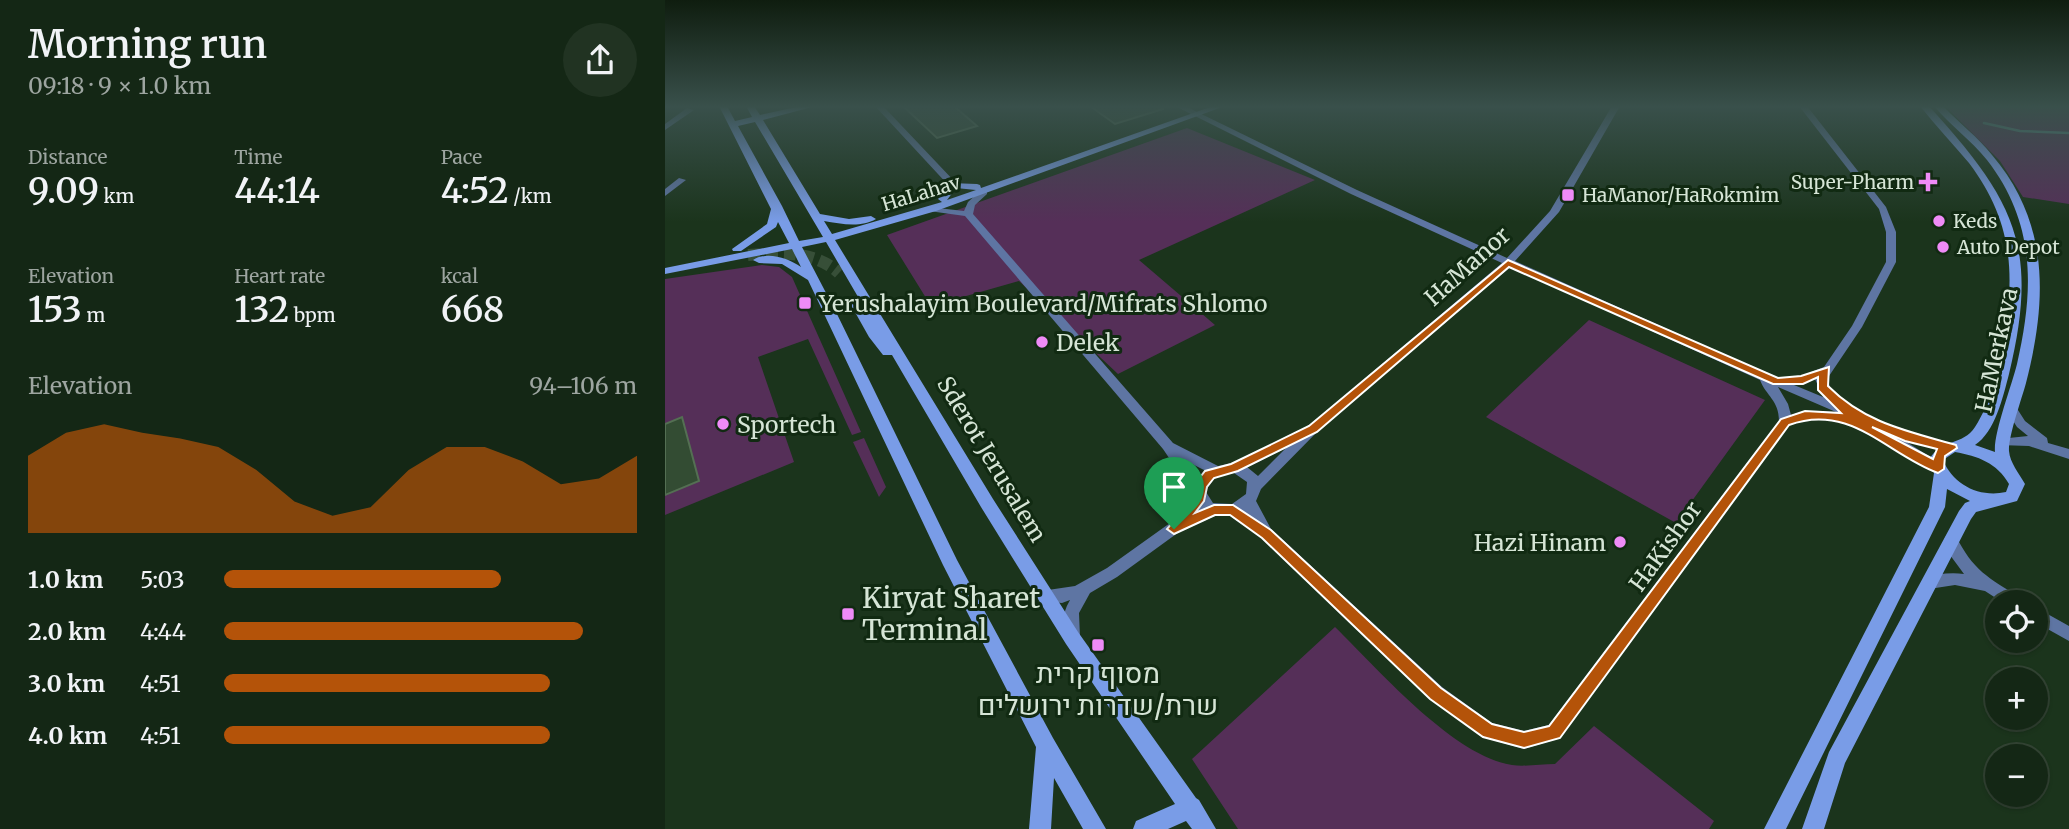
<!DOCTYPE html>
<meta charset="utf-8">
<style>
:root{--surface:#142715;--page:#213322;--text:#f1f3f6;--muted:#9da5a0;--line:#334434;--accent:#b45309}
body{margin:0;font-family:Merriweather,Heebo,serif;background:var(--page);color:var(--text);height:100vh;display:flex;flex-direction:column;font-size:26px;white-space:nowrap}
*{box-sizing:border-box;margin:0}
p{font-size:23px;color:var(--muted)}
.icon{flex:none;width:38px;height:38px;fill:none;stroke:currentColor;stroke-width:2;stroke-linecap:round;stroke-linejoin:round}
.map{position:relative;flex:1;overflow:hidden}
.drawer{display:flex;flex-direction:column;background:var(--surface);width:665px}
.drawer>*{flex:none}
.buttons{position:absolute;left:1320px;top:590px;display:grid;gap:14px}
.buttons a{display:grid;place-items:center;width:63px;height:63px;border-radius:50%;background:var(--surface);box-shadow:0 2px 5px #0004,0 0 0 2px var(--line);font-size:35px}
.pin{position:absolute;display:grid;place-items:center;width:60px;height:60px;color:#fff;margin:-72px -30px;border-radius:50% 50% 50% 0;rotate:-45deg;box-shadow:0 0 7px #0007}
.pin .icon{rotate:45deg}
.round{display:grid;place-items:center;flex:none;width:74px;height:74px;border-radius:37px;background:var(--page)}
.headline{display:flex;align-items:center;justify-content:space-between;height:119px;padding:0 28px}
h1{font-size:38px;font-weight:600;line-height:52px}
.figures{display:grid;grid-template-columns:repeat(3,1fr);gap:10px;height:119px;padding:7px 28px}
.figures div{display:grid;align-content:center}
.figures b{font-size:35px;font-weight:600}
.figures small{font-size:19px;font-weight:400}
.figures p{font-size:19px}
.chart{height:196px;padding:14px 28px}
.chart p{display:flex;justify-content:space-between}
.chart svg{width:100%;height:126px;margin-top:7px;fill:var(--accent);opacity:.7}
ul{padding:0 28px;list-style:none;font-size:23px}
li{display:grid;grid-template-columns:112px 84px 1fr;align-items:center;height:52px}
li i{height:18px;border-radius:9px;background:var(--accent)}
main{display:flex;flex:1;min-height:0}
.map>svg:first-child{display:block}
.green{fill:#552f58}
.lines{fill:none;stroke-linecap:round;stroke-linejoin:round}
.stream{stroke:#5a8e8e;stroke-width:2.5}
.building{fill:#334c33;stroke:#546f53;stroke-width:2}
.secondary-tunnel{stroke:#374f38;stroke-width:12;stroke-dasharray:12 6;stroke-linecap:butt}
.street{fill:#5e75a3;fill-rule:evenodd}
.secondary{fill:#799ce7;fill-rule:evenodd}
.route{fill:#b45309;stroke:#fff;stroke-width:2;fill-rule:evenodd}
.poi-dot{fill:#ef8bf7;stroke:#112a12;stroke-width:2.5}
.labels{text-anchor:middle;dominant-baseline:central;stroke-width:6;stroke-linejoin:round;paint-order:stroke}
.far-poi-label{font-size:19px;fill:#d6e5d6;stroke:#112a12;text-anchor:start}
.far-street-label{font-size:19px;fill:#d6e5d6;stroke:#112a12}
.street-label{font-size:23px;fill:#d6e5d6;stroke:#112a12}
.poi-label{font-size:23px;fill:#d6e5d6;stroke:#112a12;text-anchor:start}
.near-poi-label{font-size:28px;fill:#d6e5d6;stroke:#112a12;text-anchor:start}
</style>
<main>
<section class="drawer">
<div class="headline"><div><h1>Morning run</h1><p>09:18 · 9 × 1.0 km</p></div><a class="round"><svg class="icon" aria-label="share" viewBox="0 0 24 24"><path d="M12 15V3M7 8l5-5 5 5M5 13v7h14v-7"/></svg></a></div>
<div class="figures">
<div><p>Distance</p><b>9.09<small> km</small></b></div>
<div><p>Time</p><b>44:14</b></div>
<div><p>Pace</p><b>4:52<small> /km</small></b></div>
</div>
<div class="figures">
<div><p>Elevation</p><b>153<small> m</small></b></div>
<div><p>Heart rate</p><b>132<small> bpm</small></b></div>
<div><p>kcal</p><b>668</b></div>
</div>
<div class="chart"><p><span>Elevation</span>94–106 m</p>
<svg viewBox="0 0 160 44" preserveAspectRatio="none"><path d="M0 44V17L10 9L20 6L30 9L40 11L50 14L60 22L70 33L80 38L90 35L100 22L110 14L120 14L130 19L140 27L150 25L160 17V44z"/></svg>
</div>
<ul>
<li><b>1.0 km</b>5:03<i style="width:67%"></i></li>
<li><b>2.0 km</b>4:44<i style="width:87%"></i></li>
<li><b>3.0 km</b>4:51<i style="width:79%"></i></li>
<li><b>4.0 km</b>4:51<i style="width:79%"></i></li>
</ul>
</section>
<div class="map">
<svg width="1404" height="829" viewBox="0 0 1404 829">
<rect width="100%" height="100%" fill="#1b341c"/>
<!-- green -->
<path class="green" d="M1280 106H1404V204L1358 197 1335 161Z
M522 128 650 180 474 260 550 325 453 374 354 281 266 306 222 235Z
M97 265 114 267 127 277 196 432 187 435 143 339 93 357 129 462 0 515V279Z
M924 320 1100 400 1011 523 821 417Z
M199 438 221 487 214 497 188 442Z
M670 627C712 668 788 756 847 765 860 767 876 764 890 764L929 726 1049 821 1044 829H573L527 759Z"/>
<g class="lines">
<!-- stream -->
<path class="stream" d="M1319 123 1355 131 1404 133"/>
</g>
<!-- building -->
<path class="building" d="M238 106H289L312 126 272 138Z
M425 106H497L498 109 450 124Z
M17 417 34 481 0 495V424Z"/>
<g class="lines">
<!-- secondary-tunnel -->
<path class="secondary-tunnel" d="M83 255C115 253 149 250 174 273"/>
<!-- street -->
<path class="street" d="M210 106H218L291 183V187H285Z
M510 106H520L692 190 842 258 885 211 947 106H955L894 212 850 261 1114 379 1136 376 1159 367 1187 326 1221 262V232L1214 209 1134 106H1142L1221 207 1231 232V262L1197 327 1162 379 1167 392 1177 401 1178 405 1247 434 1291 445 1292 448 1291 451 1286 453 1240 441 1278 465 1280 469 1278 473 1273 474 1231 448 1184 425 1182 422 1186 418H1184L1178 421 1141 419 1124 425 895 738 859 749 817 737 765 699 597 538 564 515H552L514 532 452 577 425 593 414 613 415 637 413 642 407 644 401 642C396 628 397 613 405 600L397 603 376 601 373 596 376 591 410 586 442 568 505 523 529 495 498 449 300 216 264 211V207L299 211 303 202 316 190H322V194L310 205 308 214 508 443 553 466 567 463 634 431 639 430 837 263 686 194ZM845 267 1095 380C1101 396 1114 400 1114 421L884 725 859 731 827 723 777 687 606 529 591 501 596 489 652 432ZM1150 379 1158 397 1129 385 1138 384ZM1113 387 1171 412 1140 411 1126 415 1123 404ZM621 448 593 476 582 467ZM519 460 541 471 533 480ZM569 473 582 482 581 494 567 504 548 503 541 492C545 478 556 474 569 473Z
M22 108 29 110 0 130V124Z
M14 178 21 180 0 196V189Z
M1347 406 1351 407 1360 421 1382 438 1383 443 1404 449V459L1364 446 1334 445 1332 442 1334 439 1363 436 1352 427 1341 410Z
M1286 534 1291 536C1307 569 1324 579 1355 597L1358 602H1337L1320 591 1290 585 1264 589 1259 588 1257 583 1259 578C1271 574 1286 572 1299 574L1285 555 1279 540 1281 536Z
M1370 607 1404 626V641L1370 622Z"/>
<!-- secondary -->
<path class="secondary" d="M54 106H62L70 121 87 117 81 106H89L95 115 136 106H151L98 120 155 214 184 219 206 216 211 219C196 228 176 224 159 221L167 234 277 202 273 199 285 183 312 184 315 185 316 188 548 106H560L271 211 170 240 328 499 413 632 531 798 534 800 551 829H527L521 821 503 829H468L471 821 510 804 401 644 316 507 227 355H218L204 337 186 305 188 302H196L161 242 137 247 170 310 292 560 388 738 441 829H418L389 778 386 829H364L371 747 278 565 143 280 117 264 94 263 88 260C102 251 123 258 136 267L127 249 0 274V268L124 243 113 222 111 227 76 251H68L67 249 102 224 106 209ZM90 122 158 237 134 241 117 206 73 126ZM291 188 311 190 282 200Z
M1255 106H1264C1349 200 1375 246 1344 374 1338 397 1330 432 1310 445L1330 452C1328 434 1347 385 1352 364 1369 290 1371 223 1322 160 1306 140 1285 125 1269 106H1278C1294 123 1313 137 1327 155 1385 223 1382 301 1361 383 1357 398 1343 437 1344 451 1345 463 1354 473 1360 484L1352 501 1311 512 1306 519 1180 763 1159 829H1137L1164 752 1294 511 1300 503 1305 501 1282 489 1280 507 1121 829H1099L1264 507 1269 473 1264 460C1276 438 1298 446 1310 427 1326 403 1332 370 1338 341 1351 273 1347 220 1304 163 1288 144 1271 126 1255 106ZM1290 452C1313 456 1332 463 1344 484L1341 492C1315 498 1288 485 1278 460Z"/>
</g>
<!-- sky -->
<linearGradient id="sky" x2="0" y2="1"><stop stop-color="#0f1d0f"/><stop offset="0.48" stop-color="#39504b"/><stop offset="1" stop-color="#39504b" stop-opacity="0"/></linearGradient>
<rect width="1404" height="222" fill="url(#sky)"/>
<!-- route -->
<path class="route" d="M843 260 1113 378 1136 376 1164 367 1163 386C1200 423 1242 431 1291 445L1292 448 1280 456 1279 469 1273 473C1223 455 1185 402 1124 425L895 738 859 748 818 737 765 699 597 538 565 515H550L509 534 502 529 529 496V485L540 471 566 464 644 426ZM844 267 1108 384H1138L1153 377V390L1176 413 1140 411 1116 419 884 726 859 732 827 724 776 688 606 530 568 505H549L530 513 539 501 542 487 549 478 573 471 652 432ZM1207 427 1240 441 1272 449 1268 459Z"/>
<!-- markers -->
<g class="poi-dot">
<path d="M1259.5 171.5h7v7h7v7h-7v7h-7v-7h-7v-7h7z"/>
<rect x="896" y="188" width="14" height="14" rx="3.5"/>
<circle cx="1274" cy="221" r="7"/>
<circle cx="1278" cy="247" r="7"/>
<rect x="133" y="296" width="14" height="14" rx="3.5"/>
<circle cx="377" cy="342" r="7"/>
<circle cx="58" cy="424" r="7"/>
<circle cx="955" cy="542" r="7"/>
<rect x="176" y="607" width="14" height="14" rx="3.5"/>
<rect x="426" y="638" width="14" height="14" rx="3.5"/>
</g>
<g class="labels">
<!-- far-poi labels -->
<g class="far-poi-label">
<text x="1249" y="182" text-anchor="end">Super-Pharm</text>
<text x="917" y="195">HaManor/HaRokmim</text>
<text x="1288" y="221">Keds</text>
<text x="1292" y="247">Auto Depot</text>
</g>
<!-- far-street labels -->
<g class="far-street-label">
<text transform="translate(256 193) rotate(-17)">HaLahav</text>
</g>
<!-- street labels -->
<g class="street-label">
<text transform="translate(802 266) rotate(-42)">HaManor</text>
<text transform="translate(1331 350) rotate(-78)">HaMerkava</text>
<text transform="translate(327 459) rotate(59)">Sderot Jerusalem</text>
<text transform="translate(1000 546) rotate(-54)">HaKishor</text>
</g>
<!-- poi labels -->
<g class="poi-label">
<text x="154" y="303">Yerushalayim Boulevard/Mifrats Shlomo</text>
<text x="391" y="342">Delek</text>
<text x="72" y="424">Sportech</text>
<text x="941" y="542" text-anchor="end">Hazi Hinam</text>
</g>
<!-- near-poi labels -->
<g class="near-poi-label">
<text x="197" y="598">Kiryat Sharet<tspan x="197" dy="32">Terminal</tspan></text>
<text x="433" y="673" text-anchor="middle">מסוף קרית<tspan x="433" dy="32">שרת/שדרות ירושלים</tspan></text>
</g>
</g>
</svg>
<div class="buttons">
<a><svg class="icon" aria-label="locate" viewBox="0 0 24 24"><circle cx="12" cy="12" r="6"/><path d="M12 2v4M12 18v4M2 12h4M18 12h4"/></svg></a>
<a>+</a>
<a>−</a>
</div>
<div class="pin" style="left:509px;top:529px;background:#1e9e55"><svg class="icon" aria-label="arrive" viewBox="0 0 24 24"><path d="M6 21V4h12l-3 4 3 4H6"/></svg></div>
</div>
</main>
